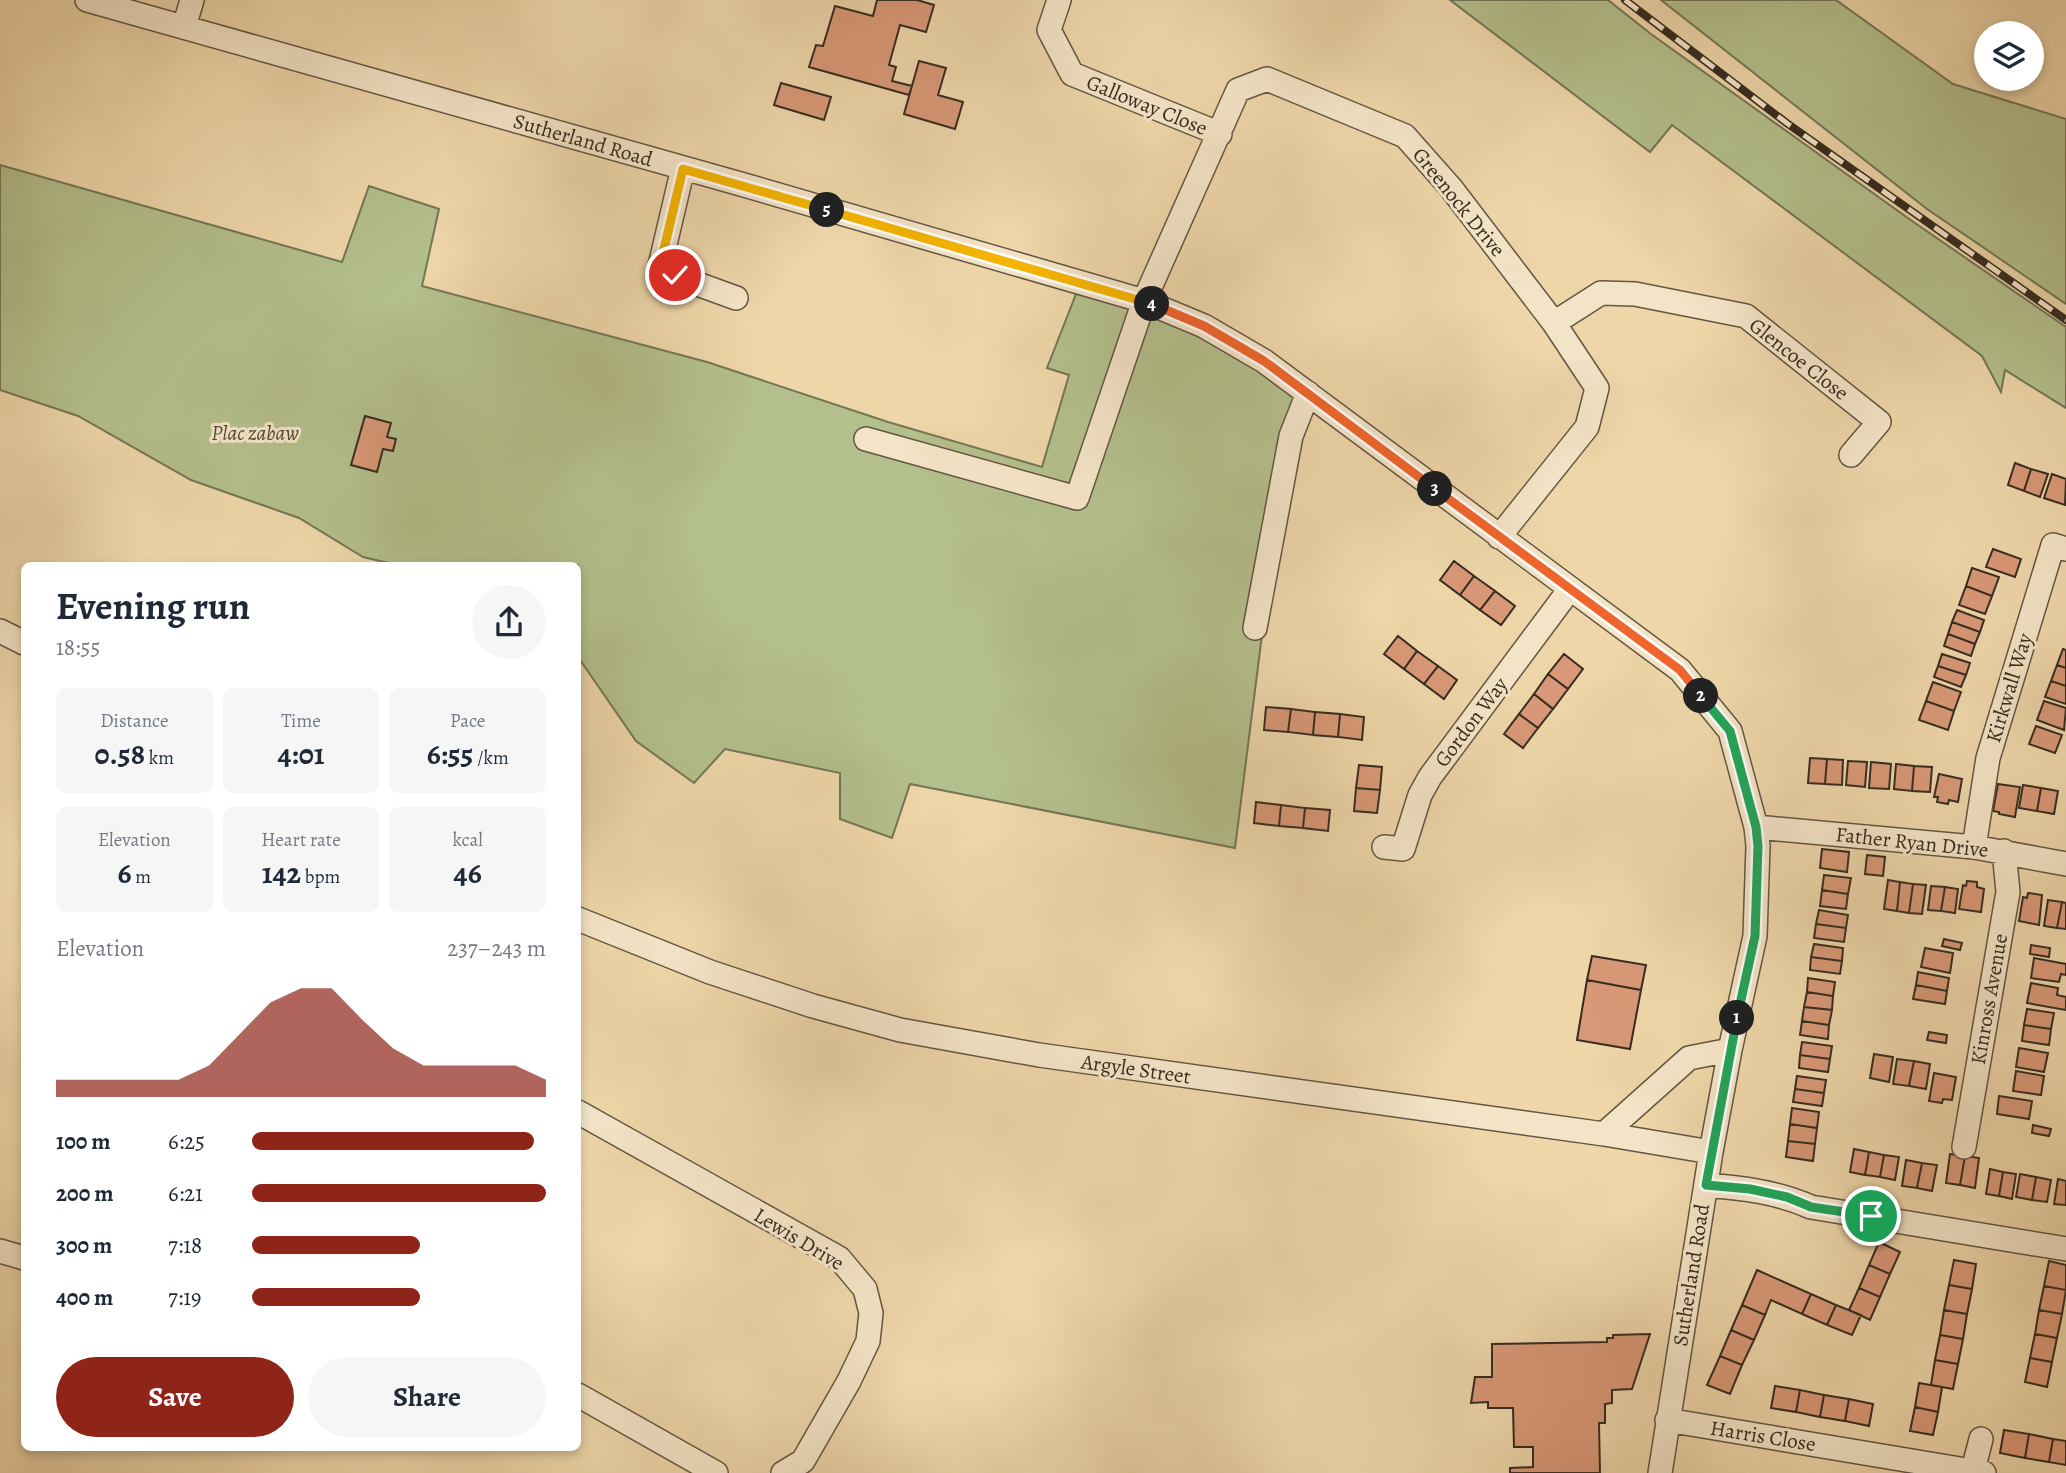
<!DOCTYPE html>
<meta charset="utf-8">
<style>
:root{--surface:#fff;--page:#f6f6f7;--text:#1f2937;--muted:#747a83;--accent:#8f2418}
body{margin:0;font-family:Alegreya,serif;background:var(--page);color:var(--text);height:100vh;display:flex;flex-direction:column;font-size:26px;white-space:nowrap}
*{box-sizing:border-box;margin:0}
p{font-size:23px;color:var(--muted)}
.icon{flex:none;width:38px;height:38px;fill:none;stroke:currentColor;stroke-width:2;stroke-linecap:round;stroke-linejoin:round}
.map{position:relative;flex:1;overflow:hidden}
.drawer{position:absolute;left:21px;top:562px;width:560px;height:889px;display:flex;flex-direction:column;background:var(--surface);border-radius:10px;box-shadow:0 4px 10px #0003}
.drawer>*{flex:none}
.controls{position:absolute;left:1974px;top:21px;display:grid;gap:14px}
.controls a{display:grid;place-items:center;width:70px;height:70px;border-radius:50%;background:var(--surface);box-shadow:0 4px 10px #0003;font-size:35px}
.pin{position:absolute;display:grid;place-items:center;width:60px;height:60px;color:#fff;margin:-30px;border:4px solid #fff;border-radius:50%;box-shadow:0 2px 7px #0007}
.km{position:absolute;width:35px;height:35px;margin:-18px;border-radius:50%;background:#222;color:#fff;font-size:19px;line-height:35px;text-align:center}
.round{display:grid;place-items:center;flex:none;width:74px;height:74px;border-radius:37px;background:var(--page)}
.headline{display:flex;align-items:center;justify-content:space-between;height:119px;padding:0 35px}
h1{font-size:38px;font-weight:700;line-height:52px}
.metrics{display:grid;grid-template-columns:repeat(3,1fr);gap:10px;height:119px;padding:7px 35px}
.metrics div{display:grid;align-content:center;border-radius:10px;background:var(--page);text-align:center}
.metrics b{font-size:30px;font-weight:700}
.metrics small{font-size:19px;font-weight:400}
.metrics p{font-size:19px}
.chart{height:196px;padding:14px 35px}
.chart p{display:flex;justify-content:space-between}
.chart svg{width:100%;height:126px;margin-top:7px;fill:var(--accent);opacity:.7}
.primary-button{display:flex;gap:14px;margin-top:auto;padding:14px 35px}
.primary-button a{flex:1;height:80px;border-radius:42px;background:var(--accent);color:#fff;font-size:28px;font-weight:700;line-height:80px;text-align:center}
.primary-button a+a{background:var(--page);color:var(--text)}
ul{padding:0 35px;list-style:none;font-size:23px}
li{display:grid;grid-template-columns:112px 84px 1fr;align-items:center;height:52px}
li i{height:18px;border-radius:9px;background:var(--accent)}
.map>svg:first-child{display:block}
.green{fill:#b3bf8c;stroke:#747656;stroke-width:2}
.building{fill:#d99877;stroke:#352c20;stroke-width:2}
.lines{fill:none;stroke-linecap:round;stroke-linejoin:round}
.minor-casing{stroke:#635642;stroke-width:26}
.minor{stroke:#f4e4c7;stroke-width:23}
.rail-casing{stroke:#352c20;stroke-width:8}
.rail{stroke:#f4e4c7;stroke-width:5;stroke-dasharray:16;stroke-linecap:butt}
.split-1-casing{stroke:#fff;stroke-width:14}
.split-2-casing{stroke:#fff;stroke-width:14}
.split-3-casing{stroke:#fff;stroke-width:14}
.split-4-casing{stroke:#fff;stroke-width:14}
.split-5-casing{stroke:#fff;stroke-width:14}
.split-6-casing{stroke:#fff;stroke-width:14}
.split-1{stroke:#22a559;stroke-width:9}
.split-2{stroke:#22a559;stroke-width:9}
.split-3{stroke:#f0652b;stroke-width:9}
.split-4{stroke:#f0652b;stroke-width:9}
.split-5{stroke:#f5b400;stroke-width:9}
.split-6{stroke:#f5b400;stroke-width:9}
.labels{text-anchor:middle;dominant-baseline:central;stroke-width:6;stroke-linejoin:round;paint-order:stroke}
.street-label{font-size:21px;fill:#352c20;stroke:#f4e4c7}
.park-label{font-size:21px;font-style:italic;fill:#4e4936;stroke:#f4e4c7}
</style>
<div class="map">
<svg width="2066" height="1473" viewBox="0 0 2066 1473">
<rect width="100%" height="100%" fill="#eed6a9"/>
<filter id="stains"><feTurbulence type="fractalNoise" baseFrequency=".00286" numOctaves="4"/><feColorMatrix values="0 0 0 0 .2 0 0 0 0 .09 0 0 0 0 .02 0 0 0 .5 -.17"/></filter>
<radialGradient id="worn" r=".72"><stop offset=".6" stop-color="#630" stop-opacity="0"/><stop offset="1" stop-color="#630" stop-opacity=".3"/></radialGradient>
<!-- green -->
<path class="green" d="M1450 0H1608L1651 34 1912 221 2066 327V408L2005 370 2001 392 1982 356 1672 125 1650 152Z
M1661 0H1836L1953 84 2066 119V304L1927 209Z
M0 165 342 262 369 186 439 209 422 286 707 362 888 422 1042 467 1069 375 1047 368 1078 289C1102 297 1127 304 1150 314 1207 338 1260 369 1310 405L1300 435 1262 635 1235 848 910 784 892 838 840 819V773L725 749 694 783 636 741 578 657V565H397L363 557 299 518 191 480 78 416 0 390Z"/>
<!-- building -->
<path class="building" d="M877 0H917L934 5 926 32 900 25 889 65 896 67 892 81 912 86 909 95 809 67 816 45 823 46 835 6 873 16Z
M919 61 946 68 938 95 963 102 955 129 904 114Z
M781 83 831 97 824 120 774 105Z
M365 416 391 423 387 437 396 439 393 451 383 449 377 472 351 465Z
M2015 463 2031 469 2024 491 2008 485Z
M2031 469 2048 474 2040 497 2024 491Z
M2052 474 2066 479 2065 505 2044 498Z
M1993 549 2021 559 2015 577 1986 567Z
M1454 561 1474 576 1460 595 1440 580Z
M1972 568 1999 577 1992 596 1966 586Z
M1474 576 1495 591 1480 610 1460 595Z
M1966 586 1992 596 1985 614 1959 605Z
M1495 591 1515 606 1501 625 1480 610Z
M1957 610 1984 620 1980 632 1952 622Z
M1952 622 1980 632 1975 644 1948 634Z
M1948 634 1975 644 1971 656 1944 646Z
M1398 636 1417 651 1404 669 1384 654Z
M2063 649 2066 650V668L2057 665Z
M1417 651 1438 666 1424 684 1404 669Z
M1564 654 1583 669 1568 689 1548 674Z
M1942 654 1970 663 1966 675 1938 666Z
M2057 665 2066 668V686L2051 681Z
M1438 666 1457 680 1444 699 1424 684Z
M1938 666 1966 675 1961 687 1934 677Z
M1548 674 1568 689 1553 709 1534 694Z
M2051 681 2066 686V704L2045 697Z
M1933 682 1961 692 1954 711 1926 701Z
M1534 694 1553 709 1538 728 1519 714Z
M1926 701 1954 711 1948 730 1919 720Z
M2044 701 2066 708 2064 730 2037 720Z
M1266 707 1291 709 1288 732 1264 730Z
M1291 709 1315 712 1313 735 1288 732Z
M1315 712 1340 714 1338 737 1313 735Z
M1340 714 1364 717 1362 740 1338 737Z
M1519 714 1538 728 1523 748 1504 734Z
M2036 726 2062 735 2055 753 2029 744Z
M1810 758 1827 759 1825 784 1808 783Z
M1827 759 1843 760 1842 785 1825 784Z
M1848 761 1867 762 1865 787 1846 785Z
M1871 762 1891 764 1889 789 1869 788Z
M1896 764 1914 766 1912 791 1894 789Z
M1359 765 1382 767 1380 790 1356 788Z
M1914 766 1932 767 1930 792 1912 791Z
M1939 774 1962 779 1958 802 1949 800 1948 804 1937 802 1938 797H1934Z
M1998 784 2020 787 2015 817 1999 814V812L1993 811Z
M2023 785 2041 788 2037 811 2019 808Z
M1356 788 1380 790 1377 813 1354 811Z
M2041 788 2058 791 2054 814 2037 811Z
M1256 802 1281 805 1279 826 1254 823Z
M1281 805 1305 808 1303 828 1279 826Z
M1305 808 1330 810 1328 831 1303 828Z
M1822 849 1849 852 1847 872 1820 868Z
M1867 855 1885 857 1883 876 1865 874Z
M1824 875 1851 878 1848 894 1822 890Z
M1888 880 1900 882 1897 911 1884 909Z
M1967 881 1977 882V887L1984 889 1981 912 1959 909 1963 885 1966 886Z
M1900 882 1913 884 1909 913 1897 911Z
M1913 884 1926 885 1922 914 1909 913Z
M1931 886 1945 887 1941 911 1928 910Z
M1945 887 1958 889 1955 913 1941 911Z
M1822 890 1848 894 1846 909 1820 906Z
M2028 893 2042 895 2039 925 2019 921 2023 897 2027 898Z
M2048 900 2062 902 2057 928 2044 926Z
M2062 902 2066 903V929L2057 928Z
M1819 910 1848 915 1846 928 1816 924Z
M1816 924 1846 928 1844 942 1814 938Z
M1944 939 1962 943 1960 950 1942 946Z
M1814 944 1843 948 1842 961 1811 957Z
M2031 945 2050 948 2049 957 2030 954Z
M1925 948 1953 953 1950 973 1921 967Z
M1592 956 1646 965 1641 990 1587 980Z
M1811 957 1842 961 1840 974 1810 970Z
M2034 958 2066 964V975L2061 974 2059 982 2031 978Z
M1918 972 1949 978 1947 991 1916 985Z
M1808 978 1835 982 1833 996 1807 992Z
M1587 980 1641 990 1630 1049 1577 1040Z
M2031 983 2058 988 2057 995 2066 997V1010L2027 1003Z
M1916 985 1947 991 1945 1004 1913 999Z
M1807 992 1833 996 1832 1010 1804 1007Z
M1804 1007 1832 1010 1829 1025 1802 1021Z
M2027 1009 2054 1013 2051 1029 2024 1025Z
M1802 1021 1829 1025 1828 1039 1800 1035Z
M2024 1025 2051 1029 2049 1045 2022 1041Z
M1929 1032 1947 1035 1946 1043 1927 1040Z
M1802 1042 1832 1046 1830 1059 1800 1055Z
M2019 1048 2048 1053 2044 1072 2016 1067Z
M1874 1054 1893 1057 1889 1082 1870 1078Z
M1800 1055 1830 1059 1828 1072 1799 1068Z
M1897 1059 1914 1061 1909 1086 1893 1084Z
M1914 1061 1930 1064 1926 1089 1909 1086Z
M2016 1071 2044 1076 2041 1095 2013 1091Z
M1934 1073 1956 1077 1952 1100 1943 1099 1942 1103 1929 1101Z
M1797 1076 1826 1080 1824 1093 1795 1089Z
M1795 1089 1824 1093 1822 1106 1793 1102Z
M1999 1096 2032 1101 2029 1119 1997 1114Z
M1792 1108 1819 1112 1817 1128 1790 1124Z
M1790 1124 1817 1128 1815 1144 1788 1141Z
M2033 1125 2051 1129 2049 1136 2032 1133Z
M1788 1141 1815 1144 1813 1161 1786 1157Z
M1854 1149 1869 1152 1865 1175 1850 1172Z
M1869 1152 1884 1155 1880 1177 1865 1175Z
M1950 1154 1965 1156 1960 1185 1946 1183Z
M1884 1155 1899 1157 1895 1180 1880 1177Z
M1965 1156 1979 1158 1975 1188 1960 1185Z
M1906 1160 1922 1163 1917 1188 1902 1186Z
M1922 1163 1937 1165 1932 1191 1917 1188Z
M1990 1169 2003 1172 1999 1196 1986 1194Z
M2003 1172 2016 1174 2012 1199 1999 1196Z
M2020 1174 2036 1177 2032 1200 2016 1197Z
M2036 1177 2051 1180 2047 1202 2032 1200Z
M2058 1179 2066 1181V1205L2054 1204Z
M1879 1242 1900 1252 1890 1274 1869 1265Z
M1954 1260 1976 1264 1972 1289 1949 1285Z
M2049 1261 2066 1265V1290L2044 1286Z
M1869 1265 1890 1274 1880 1297 1859 1288Z
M1757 1270 1811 1294 1802 1314 1771 1300 1765 1315 1742 1305Z
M1949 1285 1972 1289 1967 1314 1944 1310Z
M2044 1286 2066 1290 2062 1314 2039 1310Z
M1859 1288 1880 1297 1870 1320 1849 1310Z
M1811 1294 1836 1305 1827 1325 1802 1314Z
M1742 1305 1765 1315 1754 1340 1731 1330Z
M1836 1305 1861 1315 1852 1335 1827 1325Z
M1944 1310 1967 1314 1963 1339 1940 1335Z
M2039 1310 2062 1314 2057 1338 2035 1334Z
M1731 1330 1754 1340 1742 1365 1720 1356Z
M1650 1334 1632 1389 1612 1390V1403L1605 1404V1423H1599L1600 1473H1510V1468L1533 1467V1447H1514L1513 1408H1488V1402L1471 1403 1475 1377H1492V1344L1607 1342V1338H1613V1335Z
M2035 1334 2057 1338 2052 1362 2030 1358Z
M1940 1335 1963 1339 1958 1364 1935 1360Z
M1720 1356 1742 1365 1730 1394 1707 1385Z
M2030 1358 2052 1362 2047 1387 2025 1382Z
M1935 1360 1958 1364 1953 1389 1931 1385Z
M1919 1383 1942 1387 1938 1412 1915 1407Z
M1775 1386 1800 1390 1796 1412 1771 1408Z
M1800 1390 1824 1395 1820 1417 1796 1412Z
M1824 1395 1849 1399 1845 1421 1820 1417Z
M1849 1399 1873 1404 1869 1426 1845 1421Z
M1915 1407 1938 1412 1933 1435 1910 1431Z
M2004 1430 2029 1434 2025 1458 2000 1453Z
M2029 1434 2053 1439 2049 1462 2025 1458Z
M2053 1439 2066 1441V1465L2049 1462Z"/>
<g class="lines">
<!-- minor casing -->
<g class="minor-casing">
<path id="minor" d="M87 0 737 183 1144 301 1204 326 1264 361 1680 670 1730 731 1756 827 1758 846 1755 936 1730 1050 1711 1152 1660 1473
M1059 0 1049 30 1072 74 1220 134
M184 27 192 0
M683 168 659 270 736 298
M1554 323 1601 293 1635 294 1746 316 1879 422 1851 455
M866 439 1077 498 1144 301 1238 90 1267 79 1405 136 1451 188 1554 323 1597 388 1587 427 1499 537
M1255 628 1291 436 1308 393
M0 631 24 643
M1756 827 1974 847 2066 864
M1384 847 1403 849 1420 795 1430 777 1570 589
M1974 847 1988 758 2053 545 2066 549
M578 919 710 972 813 1006 900 1030 1039 1055 1604 1134 1711 1152
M578 1112 839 1258 865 1289 871 1313 868 1341 849 1381 803 1461 783 1473
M1604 1134 1689 1058 1730 1050
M1964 1147 2008 892 2004 851
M1706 1185C1743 1188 1777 1192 1811 1207L2066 1249
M0 1251 24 1258
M578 1395 716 1473
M1667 1420 1984 1473
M1973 1470 1981 1439"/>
</g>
<!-- minor -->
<use href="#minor" class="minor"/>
<!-- rail casing -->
<g class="rail-casing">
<path id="rail" d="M1625 0 1788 124 2066 320"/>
</g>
<!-- rail -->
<use href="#rail" class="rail"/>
</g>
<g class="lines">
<!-- split-1 casing -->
<g class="split-1-casing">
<path id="split-1" d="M1737 1018 1706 1185 1750 1189 1787 1197 1811 1207 1871 1216"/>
</g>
<!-- split-2 casing -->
<g class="split-2-casing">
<path id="split-2" d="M1701 696 1730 731 1756 827 1758 846 1755 936 1737 1018"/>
</g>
<!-- split-3 casing -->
<g class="split-3-casing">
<path id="split-3" d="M1435 489 1680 670 1701 696"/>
</g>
<!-- split-4 casing -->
<g class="split-4-casing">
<path id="split-4" d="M1152 304 1204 326 1264 361 1435 489"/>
</g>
<!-- split-5 casing -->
<g class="split-5-casing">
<path id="split-5" d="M827 210 1152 304"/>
</g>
<!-- split-6 casing -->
<g class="split-6-casing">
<path id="split-6" d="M675 275 659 270 683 169 827 210"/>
</g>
<!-- split-1 -->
<use href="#split-1" class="split-1"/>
<!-- split-2 -->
<use href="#split-2" class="split-2"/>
<!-- split-3 -->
<use href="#split-3" class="split-3"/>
<!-- split-4 -->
<use href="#split-4" class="split-4"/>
<!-- split-5 -->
<use href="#split-5" class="split-5"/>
<!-- split-6 -->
<use href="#split-6" class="split-6"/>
</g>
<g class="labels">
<!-- street labels -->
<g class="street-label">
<text transform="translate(1147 105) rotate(22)">Galloway Close</text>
<text transform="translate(583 140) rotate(16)">Sutherland Road</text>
<text transform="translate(1459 202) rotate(51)">Greenock Drive</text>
<text transform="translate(1799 359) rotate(38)">Glencoe Close</text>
<text transform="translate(2009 688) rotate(-73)">Kirkwall Way</text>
<text transform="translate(1471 722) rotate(-53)">Gordon Way</text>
<text transform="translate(1912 842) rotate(6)">Father Ryan Drive</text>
<text transform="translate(1989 999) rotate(-80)">Kinross Avenue</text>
<text transform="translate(1136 1069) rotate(8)">Argyle Street</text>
<text transform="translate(799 1239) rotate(31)">Lewis Drive</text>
<text transform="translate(1691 1275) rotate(-81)">Sutherland Road</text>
<text transform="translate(1763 1436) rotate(9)">Harris Close</text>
</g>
<!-- park labels -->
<g class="park-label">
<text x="255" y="433">Plac zabaw</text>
</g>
</g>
<rect width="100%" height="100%" filter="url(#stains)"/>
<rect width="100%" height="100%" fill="url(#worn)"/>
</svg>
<div class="controls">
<a><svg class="icon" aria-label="layers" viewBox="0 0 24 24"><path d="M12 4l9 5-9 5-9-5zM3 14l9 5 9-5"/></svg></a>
</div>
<div class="pin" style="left:1871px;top:1216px;background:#1e9e55"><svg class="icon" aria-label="arrive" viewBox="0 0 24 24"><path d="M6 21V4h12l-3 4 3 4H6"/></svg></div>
<div class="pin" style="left:675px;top:275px;background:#d93025"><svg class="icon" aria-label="check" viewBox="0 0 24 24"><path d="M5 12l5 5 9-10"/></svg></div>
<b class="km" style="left:1737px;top:1018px">1</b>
<b class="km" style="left:1701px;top:696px">2</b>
<b class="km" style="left:1435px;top:489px">3</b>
<b class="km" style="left:1152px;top:304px">4</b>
<b class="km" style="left:827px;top:210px">5</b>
<section class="drawer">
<div class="headline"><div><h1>Evening run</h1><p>18:55</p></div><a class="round"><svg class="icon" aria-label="share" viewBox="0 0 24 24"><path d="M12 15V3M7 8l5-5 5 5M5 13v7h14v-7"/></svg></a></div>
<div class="metrics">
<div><p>Distance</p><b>0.58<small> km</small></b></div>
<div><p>Time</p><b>4:01</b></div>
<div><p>Pace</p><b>6:55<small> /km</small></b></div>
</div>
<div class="metrics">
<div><p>Elevation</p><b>6<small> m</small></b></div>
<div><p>Heart rate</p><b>142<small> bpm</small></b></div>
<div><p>kcal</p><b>46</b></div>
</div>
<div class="chart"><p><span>Elevation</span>237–243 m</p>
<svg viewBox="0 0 160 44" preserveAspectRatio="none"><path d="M0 44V38L10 38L20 38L30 38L40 38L50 33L60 22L70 11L80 6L90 6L100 17L110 27L120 33L130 33L140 33L150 33L160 38V44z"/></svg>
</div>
<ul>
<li><b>100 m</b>6:25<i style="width:96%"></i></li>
<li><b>200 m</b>6:21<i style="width:100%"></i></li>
<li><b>300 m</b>7:18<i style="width:57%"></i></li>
<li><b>400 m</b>7:19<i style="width:57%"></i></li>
</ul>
<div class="primary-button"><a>Save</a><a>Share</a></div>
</section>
</div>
